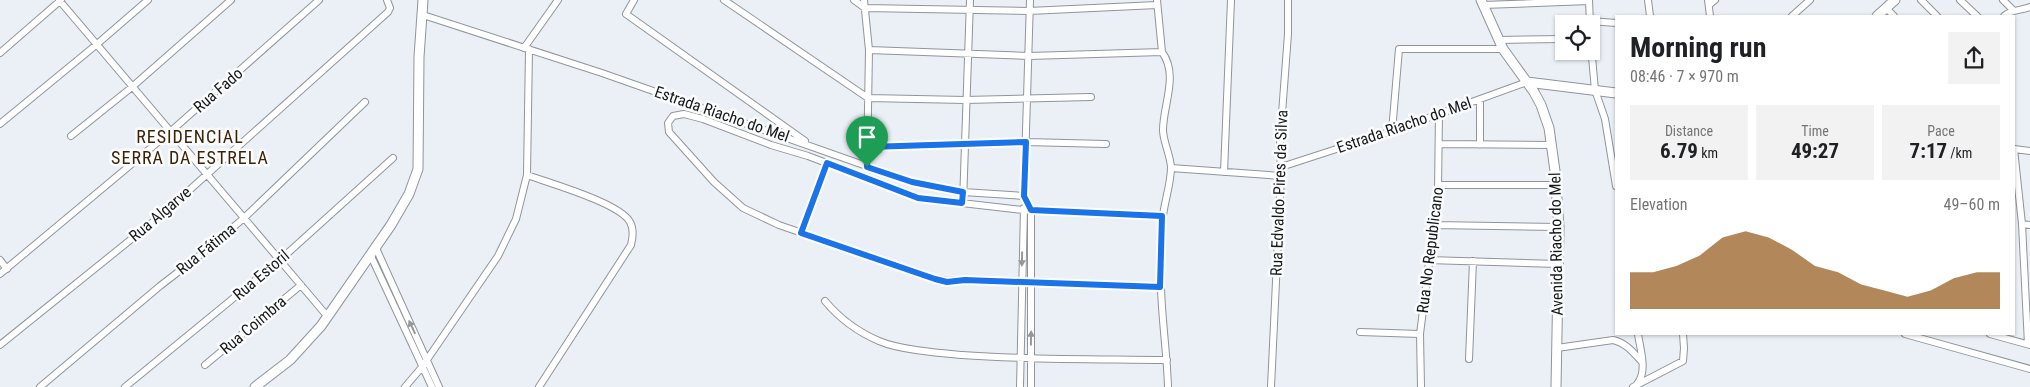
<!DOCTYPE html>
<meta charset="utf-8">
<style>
:root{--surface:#fff;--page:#f2f2f2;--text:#202124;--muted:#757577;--accent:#925716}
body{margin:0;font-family:"Roboto Condensed",sans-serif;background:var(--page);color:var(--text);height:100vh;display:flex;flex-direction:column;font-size:19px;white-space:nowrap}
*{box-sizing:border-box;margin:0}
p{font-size:16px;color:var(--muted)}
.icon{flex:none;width:28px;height:28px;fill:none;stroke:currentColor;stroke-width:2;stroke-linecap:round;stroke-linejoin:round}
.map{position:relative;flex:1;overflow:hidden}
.drawer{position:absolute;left:1615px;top:15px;width:400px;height:320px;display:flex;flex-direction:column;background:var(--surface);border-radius:0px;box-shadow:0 1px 4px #0004}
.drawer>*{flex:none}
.tools{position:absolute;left:1555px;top:15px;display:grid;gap:10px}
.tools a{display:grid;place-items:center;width:45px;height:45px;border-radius:0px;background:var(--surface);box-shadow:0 1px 4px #0004;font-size:25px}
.pin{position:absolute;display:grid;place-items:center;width:42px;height:42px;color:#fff;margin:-51px -21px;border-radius:50% 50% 50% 0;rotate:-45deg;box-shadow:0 0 5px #0007}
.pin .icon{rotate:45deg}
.round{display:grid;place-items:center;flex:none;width:52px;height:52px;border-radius:0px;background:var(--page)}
.head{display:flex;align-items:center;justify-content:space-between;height:85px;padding:0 15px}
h1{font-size:28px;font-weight:700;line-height:38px}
.metrics{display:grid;grid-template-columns:repeat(3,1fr);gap:8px;height:85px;padding:5px 15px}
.metrics div{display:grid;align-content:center;border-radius:0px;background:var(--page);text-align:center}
.metrics b{font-size:21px;font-weight:700}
.metrics small{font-size:14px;font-weight:400}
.metrics p{font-size:14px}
.chart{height:140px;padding:10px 15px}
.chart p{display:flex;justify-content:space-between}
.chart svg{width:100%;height:90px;margin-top:5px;fill:var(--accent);opacity:.7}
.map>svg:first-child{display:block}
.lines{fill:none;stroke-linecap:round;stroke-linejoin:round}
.street-casing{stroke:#90959c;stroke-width:8}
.secondary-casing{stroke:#90959c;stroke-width:11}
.street{stroke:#fff;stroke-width:6}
.secondary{stroke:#fff;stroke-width:9}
.oneway{fill:#969798}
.route-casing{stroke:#fff;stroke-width:10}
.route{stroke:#1a73e8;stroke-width:6}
.labels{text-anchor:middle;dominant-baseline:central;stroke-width:5;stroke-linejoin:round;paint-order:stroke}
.street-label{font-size:16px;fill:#16181a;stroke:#fbfcfe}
.neighbourhood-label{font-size:18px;letter-spacing:1px;fill:#3f2305;stroke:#fbfcfe}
</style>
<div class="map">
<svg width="2030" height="387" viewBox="0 0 2030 387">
<rect width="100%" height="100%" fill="#eaf0f6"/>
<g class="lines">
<!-- street casing -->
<g class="street-casing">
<path id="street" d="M59 0 328 317
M634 0 626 14 805 141
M724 0 868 98 965 100 1091 97
M854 0 865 8 1029 11 1157 5
M864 0 869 50 867 167
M1030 0 1024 196 1031 210V387
M1157 0 1162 52C1179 75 1163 105 1163 130 1163 141 1170 154 1171 167 1171 187 1162 207 1162 227 1161 247 1160 268 1161 288 1162 321 1167 354 1168 387
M1589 0 1590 24
M1648 0 1650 16
M1708 0 1710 16
M1921 0 1937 16
M1960 0 1977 16
M2003 0 2014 11
M1483 5 1589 1
M1709 5 1715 0
M1886 8 1894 16
M423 15 602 73 912 182 963 192 1024 196
M1792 16 1810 0
M2004 16C2011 9 2021 11 2030 7
M1590 21 1616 23
M1498 40 1564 39
M1591 46 1595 90 1605 119 1616 186
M524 48 558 0
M869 50 1029 56 1162 52
M0 53 61 0
M0 124 96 45 148 0
M1392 131 1399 49H1503
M71 136 132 87 231 0
M1440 144 1552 145
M1480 145V99
M867 147 1026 142 1106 144
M2014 149 2022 224 2028 344
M2014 149 2030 151
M1281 167 1392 131 1527 82
M1171 168 1281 176
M1224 172 1231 0
M527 175C549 183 620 203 630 222 634 229 633 237 631 245L539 387
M1439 185H1556
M963 203 970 0
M2022 224 2030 225
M1434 225 1559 227
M801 233 827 163
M375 246 439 387
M370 254 432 387
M0 260 7 269
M1428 260 1558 264
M0 274 170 132 319 0
M1161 287 965 280 947 281 935 279 779 225 743 208 714 182 669 132 668 123 673 116 684 114 703 119 771 145 808 156 918 198 1023 210 1162 216
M825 301C840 319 858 332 879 341 900 350 939 353 962 355 1030 360 1099 359 1167 360
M1360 332 1420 334
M1905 334 2030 369
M1990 334 2030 345
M0 345 165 212 388 12 390 8 387 0
M1557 348 1613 340C1626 343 1633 352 1642 362
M1469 359 1473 261
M205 365 301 285
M1637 384C1648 371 1640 349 1638 334
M40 387 160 286 204 252 244 218 365 102
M125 387 280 260 393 158
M405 387 422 367 498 256 516 219 527 175 529 49
M1020 387 1024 208
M1271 387 1281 176 1280 140 1288 34V0
M1421 387 1420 334 1438 191 1439 113
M1633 387 1683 361 1684 348 1683 334"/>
</g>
<!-- secondary casing -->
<g class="secondary-casing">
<path id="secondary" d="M1481 0 1503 49 1534 92 1541 105 1549 128 1555 171 1559 227 1556 387
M1877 16 1895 0
M1527 82 1616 93
M255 387 290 360 321 326 391 225 409 194 418 169 419 57 423 0"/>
</g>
<!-- street -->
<use href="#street" class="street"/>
<!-- secondary -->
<use href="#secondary" class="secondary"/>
</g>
<!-- one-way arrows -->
<defs><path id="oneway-solid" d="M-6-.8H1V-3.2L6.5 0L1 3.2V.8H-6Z" transform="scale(1.25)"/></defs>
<g class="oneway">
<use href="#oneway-solid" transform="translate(1022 259) rotate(91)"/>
<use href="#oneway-solid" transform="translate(412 327) rotate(-115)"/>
<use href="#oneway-solid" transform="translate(1031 338) rotate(-89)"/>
</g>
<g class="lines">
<!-- route casing -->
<g class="route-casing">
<path id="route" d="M1026 142 1024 196 1031 210 1162 216 1160 287 965 280 947 282 935 279 801 233 827 163 918 198 962 203 963 192 912 182 867 167 868 147Z"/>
</g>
<!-- route -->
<use href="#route" class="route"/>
</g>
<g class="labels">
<!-- street labels -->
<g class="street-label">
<text transform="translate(218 90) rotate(-41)">Rua Fado</text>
<text transform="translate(722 114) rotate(19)">Estrada Riacho do Mel</text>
<text transform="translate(1404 125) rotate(-19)">Estrada Riacho do Mel</text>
<text transform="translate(1279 193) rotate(-88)">Rua Edvaldo Pires da Silva</text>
<text transform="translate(160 214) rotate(-40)">Rua Algarve</text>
<text transform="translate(1556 244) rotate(-91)">Avenida Riacho do Mel</text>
<text transform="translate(206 249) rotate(-39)">Rua Fátima</text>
<text transform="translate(1430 250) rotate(-83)">Rua No Republicano</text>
<text transform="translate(261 275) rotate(-40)">Rua Estoril</text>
<text transform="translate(253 325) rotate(-40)">Rua Coimbra</text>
</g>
<!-- neighbourhood labels -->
<g class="neighbourhood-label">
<text x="190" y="136">RESIDENCIAL<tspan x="190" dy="21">SERRA DA ESTRELA</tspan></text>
</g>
</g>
</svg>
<div class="tools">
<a><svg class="icon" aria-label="locate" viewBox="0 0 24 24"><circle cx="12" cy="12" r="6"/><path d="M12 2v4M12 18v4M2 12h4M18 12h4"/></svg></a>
</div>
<div class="pin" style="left:867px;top:167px;background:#1e9e55"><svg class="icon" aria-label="arrive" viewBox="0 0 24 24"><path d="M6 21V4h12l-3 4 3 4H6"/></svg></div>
<section class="drawer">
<div class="head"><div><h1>Morning run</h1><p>08:46 · 7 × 970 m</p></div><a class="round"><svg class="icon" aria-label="share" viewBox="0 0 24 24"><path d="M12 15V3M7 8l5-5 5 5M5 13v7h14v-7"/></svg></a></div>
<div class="metrics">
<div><p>Distance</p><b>6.79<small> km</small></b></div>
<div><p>Time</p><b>49:27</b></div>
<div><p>Pace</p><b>7:17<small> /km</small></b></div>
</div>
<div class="chart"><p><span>Elevation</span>49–60 m</p>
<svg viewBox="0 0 160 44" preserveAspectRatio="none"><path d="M0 44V26L10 26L20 23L30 18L40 9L50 6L60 9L70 15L80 23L90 26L100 32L110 35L120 38L130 35L140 29L150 26L160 26V44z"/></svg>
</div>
</section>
</div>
